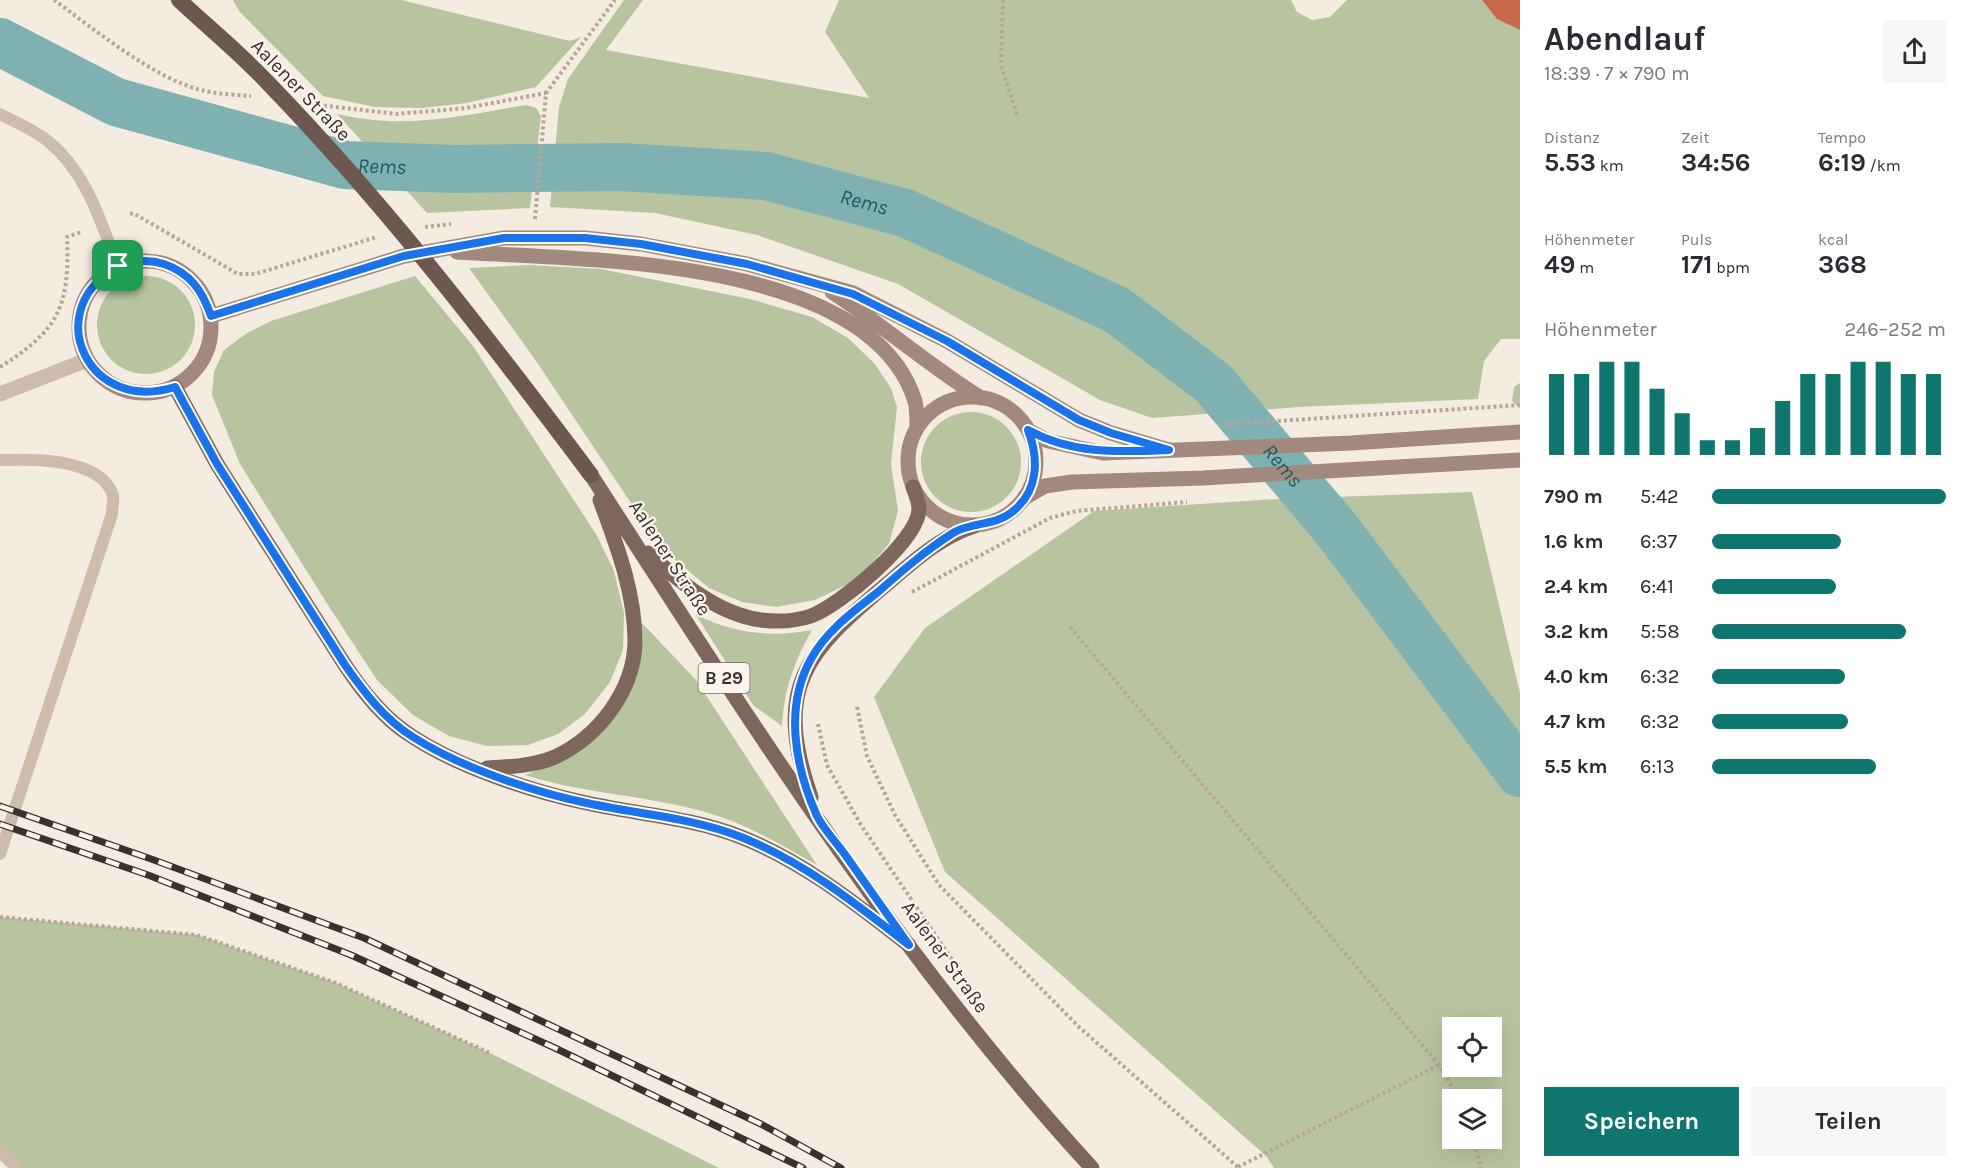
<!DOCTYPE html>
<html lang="de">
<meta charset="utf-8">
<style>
:root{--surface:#fff;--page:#f7f7f7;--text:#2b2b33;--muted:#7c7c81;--accent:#0f766e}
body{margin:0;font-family:Karla,sans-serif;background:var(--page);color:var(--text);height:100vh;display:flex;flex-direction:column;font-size:22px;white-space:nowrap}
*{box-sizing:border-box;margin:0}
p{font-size:20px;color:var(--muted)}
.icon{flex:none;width:33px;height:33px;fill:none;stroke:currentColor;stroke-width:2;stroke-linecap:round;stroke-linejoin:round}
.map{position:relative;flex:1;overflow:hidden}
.sheet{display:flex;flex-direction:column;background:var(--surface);width:450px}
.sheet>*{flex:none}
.tools{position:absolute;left:1442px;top:1017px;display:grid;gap:12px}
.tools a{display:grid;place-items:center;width:60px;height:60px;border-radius:0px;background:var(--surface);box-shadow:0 6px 24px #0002;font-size:30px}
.pin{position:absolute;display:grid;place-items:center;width:51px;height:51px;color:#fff;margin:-26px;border-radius:12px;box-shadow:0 3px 9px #0006}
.round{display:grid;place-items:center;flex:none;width:63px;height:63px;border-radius:0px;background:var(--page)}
.overview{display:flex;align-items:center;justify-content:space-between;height:102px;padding:0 24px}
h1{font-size:33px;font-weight:700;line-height:45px}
.figures{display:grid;grid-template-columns:repeat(3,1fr);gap:9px;height:102px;padding:6px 24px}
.figures div{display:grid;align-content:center}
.figures b{font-size:26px;font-weight:700}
.figures small{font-size:16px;font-weight:400}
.figures p{font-size:16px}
.chart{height:168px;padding:12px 24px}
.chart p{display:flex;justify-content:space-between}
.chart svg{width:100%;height:108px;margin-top:6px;stroke:var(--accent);stroke-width:6}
.primary-button{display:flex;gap:12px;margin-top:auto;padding:12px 24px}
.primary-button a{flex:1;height:69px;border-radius:0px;background:var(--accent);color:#fff;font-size:24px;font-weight:700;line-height:69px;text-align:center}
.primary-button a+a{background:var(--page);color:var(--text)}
ul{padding:0 24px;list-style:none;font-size:20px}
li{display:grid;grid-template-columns:96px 72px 1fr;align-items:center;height:45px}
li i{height:15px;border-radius:8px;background:var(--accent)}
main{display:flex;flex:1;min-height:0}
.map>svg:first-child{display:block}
.green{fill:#b8c4a0;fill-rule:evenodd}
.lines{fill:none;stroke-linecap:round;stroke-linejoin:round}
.river{stroke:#7fb0b2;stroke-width:48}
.building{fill:#c8694b}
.path{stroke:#b9a596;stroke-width:4;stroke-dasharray:3 3;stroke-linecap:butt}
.service{stroke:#cdbbac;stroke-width:12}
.tertiary{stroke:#cdbbac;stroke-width:15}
.secondary{stroke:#a18a7d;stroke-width:15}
.primary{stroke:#7d675c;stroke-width:15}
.trunk{stroke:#6c584f;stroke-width:16}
.rail-casing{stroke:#3b302b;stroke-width:7}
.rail{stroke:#fbf5ee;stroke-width:4.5;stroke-dasharray:14;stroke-linecap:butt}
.route-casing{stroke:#fff;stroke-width:12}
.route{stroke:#1a73e8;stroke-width:8}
.labels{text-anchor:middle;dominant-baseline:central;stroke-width:4.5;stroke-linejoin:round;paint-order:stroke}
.shield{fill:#fbf5ee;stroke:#756b66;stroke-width:1.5}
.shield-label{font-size:18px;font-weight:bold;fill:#3b302b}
.street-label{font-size:20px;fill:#3b302b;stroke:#fbf5ee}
.water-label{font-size:21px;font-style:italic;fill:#1f5a5e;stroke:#fbf5ee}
</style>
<main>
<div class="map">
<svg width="1520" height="1168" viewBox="0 0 1520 1168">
<rect width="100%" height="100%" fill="#f4ebe1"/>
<!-- green -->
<path class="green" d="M233 0H401L570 41 581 37 536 87 467 103 422 108 375 107 323 96 239 11Z
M624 0H643L606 50 869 98 825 32 839 0H1291L1297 12 1312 20 1330 17 1347 0H1520V339H1501L1484 361 1478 399 1299 407 1152 418 1100 400 898 284 757 235 655 213 550 207 559 107 568 79Z
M526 105 536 108 541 116 530 208 427 213 337 114C404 130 460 116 526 105Z
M529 265 601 269 750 299 812 317 848 338 874 363 891 388 897 407 891 464 898 511 889 544 858 579 815 600 776 607 742 602 709 588 674 559 633 506 534 358 469 268Z
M415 276 473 346 596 534 614 571 624 613 623 650 610 682 585 714 558 734 528 745 487 746 449 736 413 715 377 680 326 602 240 464 212 395 214 372 224 350 247 333 271 321Z
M97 325a49 49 0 1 1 98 0a49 49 0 1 1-98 0Z
M1520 383V408L1512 401 1514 387Z
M921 462a50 50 0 1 1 100 0a50 50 0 1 1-100 0Z
M1472 492 1520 693V1168H1274L1266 1156 945 872 874 697 925 628 1094 511 1277 499ZM1452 1028H1491V1066H1452ZM1452 1100H1491V1138H1452Z
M696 615C734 633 770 638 812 630 794 662 784 689 782 726L753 705Z
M642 623 696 680 817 865C782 845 745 823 705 812 646 795 584 794 525 775L565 759 637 669Z
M0 917 197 935 336 983 492 1054 719 1168H17L0 1152Z"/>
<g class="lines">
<!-- river -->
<path class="river" id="s1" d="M0 42 116 102 345 165 455 169 622 167 766 176 905 213 1117 310 1213 383 1337 530 1520 773"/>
</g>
<!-- building -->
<path class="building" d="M1482 0H1520V30L1497 19Z"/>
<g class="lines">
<!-- path -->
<path class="path" d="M54 0C94 29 157 81 205 91 220 94 236 95 251 96
M1003 0 1001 65 1018 118
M318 105 397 114 466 108 546 93
M130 214 133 213 238 274H255L377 237
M535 219 546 93 615 0
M425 227 451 224
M0 367C59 330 70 306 67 237L81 232
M1218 425 1520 405
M912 592 1050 518 1076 511 1187 502
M1070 627 1439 1065 1460 1100
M857 707 867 756 895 815 939 885 1079 1027 1239 1168
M818 724 827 765 861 825 976 995
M0 917 197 935 336 983 492 1054
M1473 1138 1481 1168
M1238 1167 1439 1065"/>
<!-- service -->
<path class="service" d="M0 114C16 123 35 130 49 142 87 173 100 221 118 266
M0 460C30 459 100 457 113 495 114 499 112 508 112 514L0 854
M0 1152 17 1168"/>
<!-- tertiary -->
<path class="tertiary" d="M0 394 87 360"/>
<!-- secondary -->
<path class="secondary" d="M457 252C578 260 869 255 915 401 917 409 917 419 917 428
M79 327a66 66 0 1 1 132 0a66 66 0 1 1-132 0Z
M832 292C883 325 929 366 981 398
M211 316 404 256 504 238H585L641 244 747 264 853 293 947 341 1079 420 1111 433 1169 450
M908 461a64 64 0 1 1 128 0a64 64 0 1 1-128 0Z
M1028 430 1048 441 1103 453 1351 443 1520 432
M1026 497 1045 486 1072 482 1203 478 1520 460"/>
<!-- primary -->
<path class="primary" d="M175 387 217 464 345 665C363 692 384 719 413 737 459 767 528 790 582 802 635 814 690 817 741 837 804 862 856 904 909 945
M591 475C745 714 899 958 1092 1168
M648 553C680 582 717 614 761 620 777 622 796 621 811 616 839 606 919 540 919 509 919 502 915 493 913 487
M487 768C509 767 534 766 555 757 598 737 634 691 635 642 635 592 617 546 600 500
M811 797C773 687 805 653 887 584 914 561 940 537 974 526"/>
<!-- trunk -->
<path class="trunk" d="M179 0C209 28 241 54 269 84 387 206 489 339 591 475"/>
<!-- rail casing -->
<g class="rail-casing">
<path id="rail" d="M0 806 154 860 364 938 761 1124 841 1168
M0 824 148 875 351 955 555 1048 803 1168"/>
</g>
<!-- rail -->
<use href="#rail" class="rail"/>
</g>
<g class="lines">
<!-- route casing -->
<g class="route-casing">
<path id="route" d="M504 238H585L641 244 747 264 853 294 947 341 1079 420 1111 433 1169 450C1119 452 1074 455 1028 430 1039 459 1039 491 1012 512 995 526 971 522 953 533 926 550 902 571 878 592 854 611 826 631 811 659 784 707 795 767 817 816 824 830 837 843 846 856 867 886 888 915 909 945 856 904 804 862 741 837 690 817 635 814 582 802 528 790 460 767 413 737 384 719 364 692 345 665L217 464 175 387C89 414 43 315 111 271 126 261 146 258 164 264 190 273 202 290 211 316L404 256Z"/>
</g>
<!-- route -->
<use href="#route" class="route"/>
</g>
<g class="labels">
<!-- shield labels -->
<rect class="shield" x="698.5" y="663" width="51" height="30" rx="4.5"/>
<g class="shield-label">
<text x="724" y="678">B 29</text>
</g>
<!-- street labels -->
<g class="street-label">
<text transform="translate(301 90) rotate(46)">Aalener Straße</text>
<text transform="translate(670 558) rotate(57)">Aalener Straße</text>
<text transform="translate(945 957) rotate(54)">Aalener Straße</text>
</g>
<!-- water labels -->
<g class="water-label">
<text stroke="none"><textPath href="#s1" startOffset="405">Rems</textPath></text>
<text stroke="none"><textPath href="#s1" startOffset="891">Rems</textPath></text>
<text stroke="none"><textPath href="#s1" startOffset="1395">Rems</textPath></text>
</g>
</g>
</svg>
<div class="tools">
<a><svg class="icon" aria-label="locate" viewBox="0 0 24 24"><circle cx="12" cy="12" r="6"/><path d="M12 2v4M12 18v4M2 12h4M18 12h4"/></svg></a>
<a><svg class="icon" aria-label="layers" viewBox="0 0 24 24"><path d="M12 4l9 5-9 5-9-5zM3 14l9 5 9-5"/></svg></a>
</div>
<div class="pin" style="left:118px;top:266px;background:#1e9e55"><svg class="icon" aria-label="arrive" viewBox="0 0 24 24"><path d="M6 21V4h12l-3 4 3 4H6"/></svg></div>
</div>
<section class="sheet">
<div class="overview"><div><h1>Abendlauf</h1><p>18:39 · 7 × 790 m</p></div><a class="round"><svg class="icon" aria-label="share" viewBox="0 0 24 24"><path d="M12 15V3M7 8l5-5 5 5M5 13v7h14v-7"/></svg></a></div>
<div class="figures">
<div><p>Distanz</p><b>5.53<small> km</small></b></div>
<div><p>Zeit</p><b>34:56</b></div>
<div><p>Tempo</p><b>6:19<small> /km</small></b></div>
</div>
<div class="figures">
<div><p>Höhenmeter</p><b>49<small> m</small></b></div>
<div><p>Puls</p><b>171<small> bpm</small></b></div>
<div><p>kcal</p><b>368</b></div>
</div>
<div class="chart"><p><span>Höhenmeter</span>246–252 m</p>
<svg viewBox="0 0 160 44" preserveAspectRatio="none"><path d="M5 44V11M15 44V11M25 44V6M35 44V6M45 44V17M55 44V27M65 44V38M75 44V38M85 44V33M95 44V22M105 44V11M115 44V11M125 44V6M135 44V6M145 44V11M155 44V11"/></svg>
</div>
<ul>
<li><b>790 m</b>5:42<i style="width:100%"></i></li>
<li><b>1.6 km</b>6:37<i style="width:55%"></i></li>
<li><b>2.4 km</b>6:41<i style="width:53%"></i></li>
<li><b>3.2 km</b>5:58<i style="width:83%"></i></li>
<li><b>4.0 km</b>6:32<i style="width:57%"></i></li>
<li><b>4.7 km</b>6:32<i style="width:58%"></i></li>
<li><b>5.5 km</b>6:13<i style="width:70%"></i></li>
</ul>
<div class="primary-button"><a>Speichern</a><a>Teilen</a></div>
</section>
</main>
